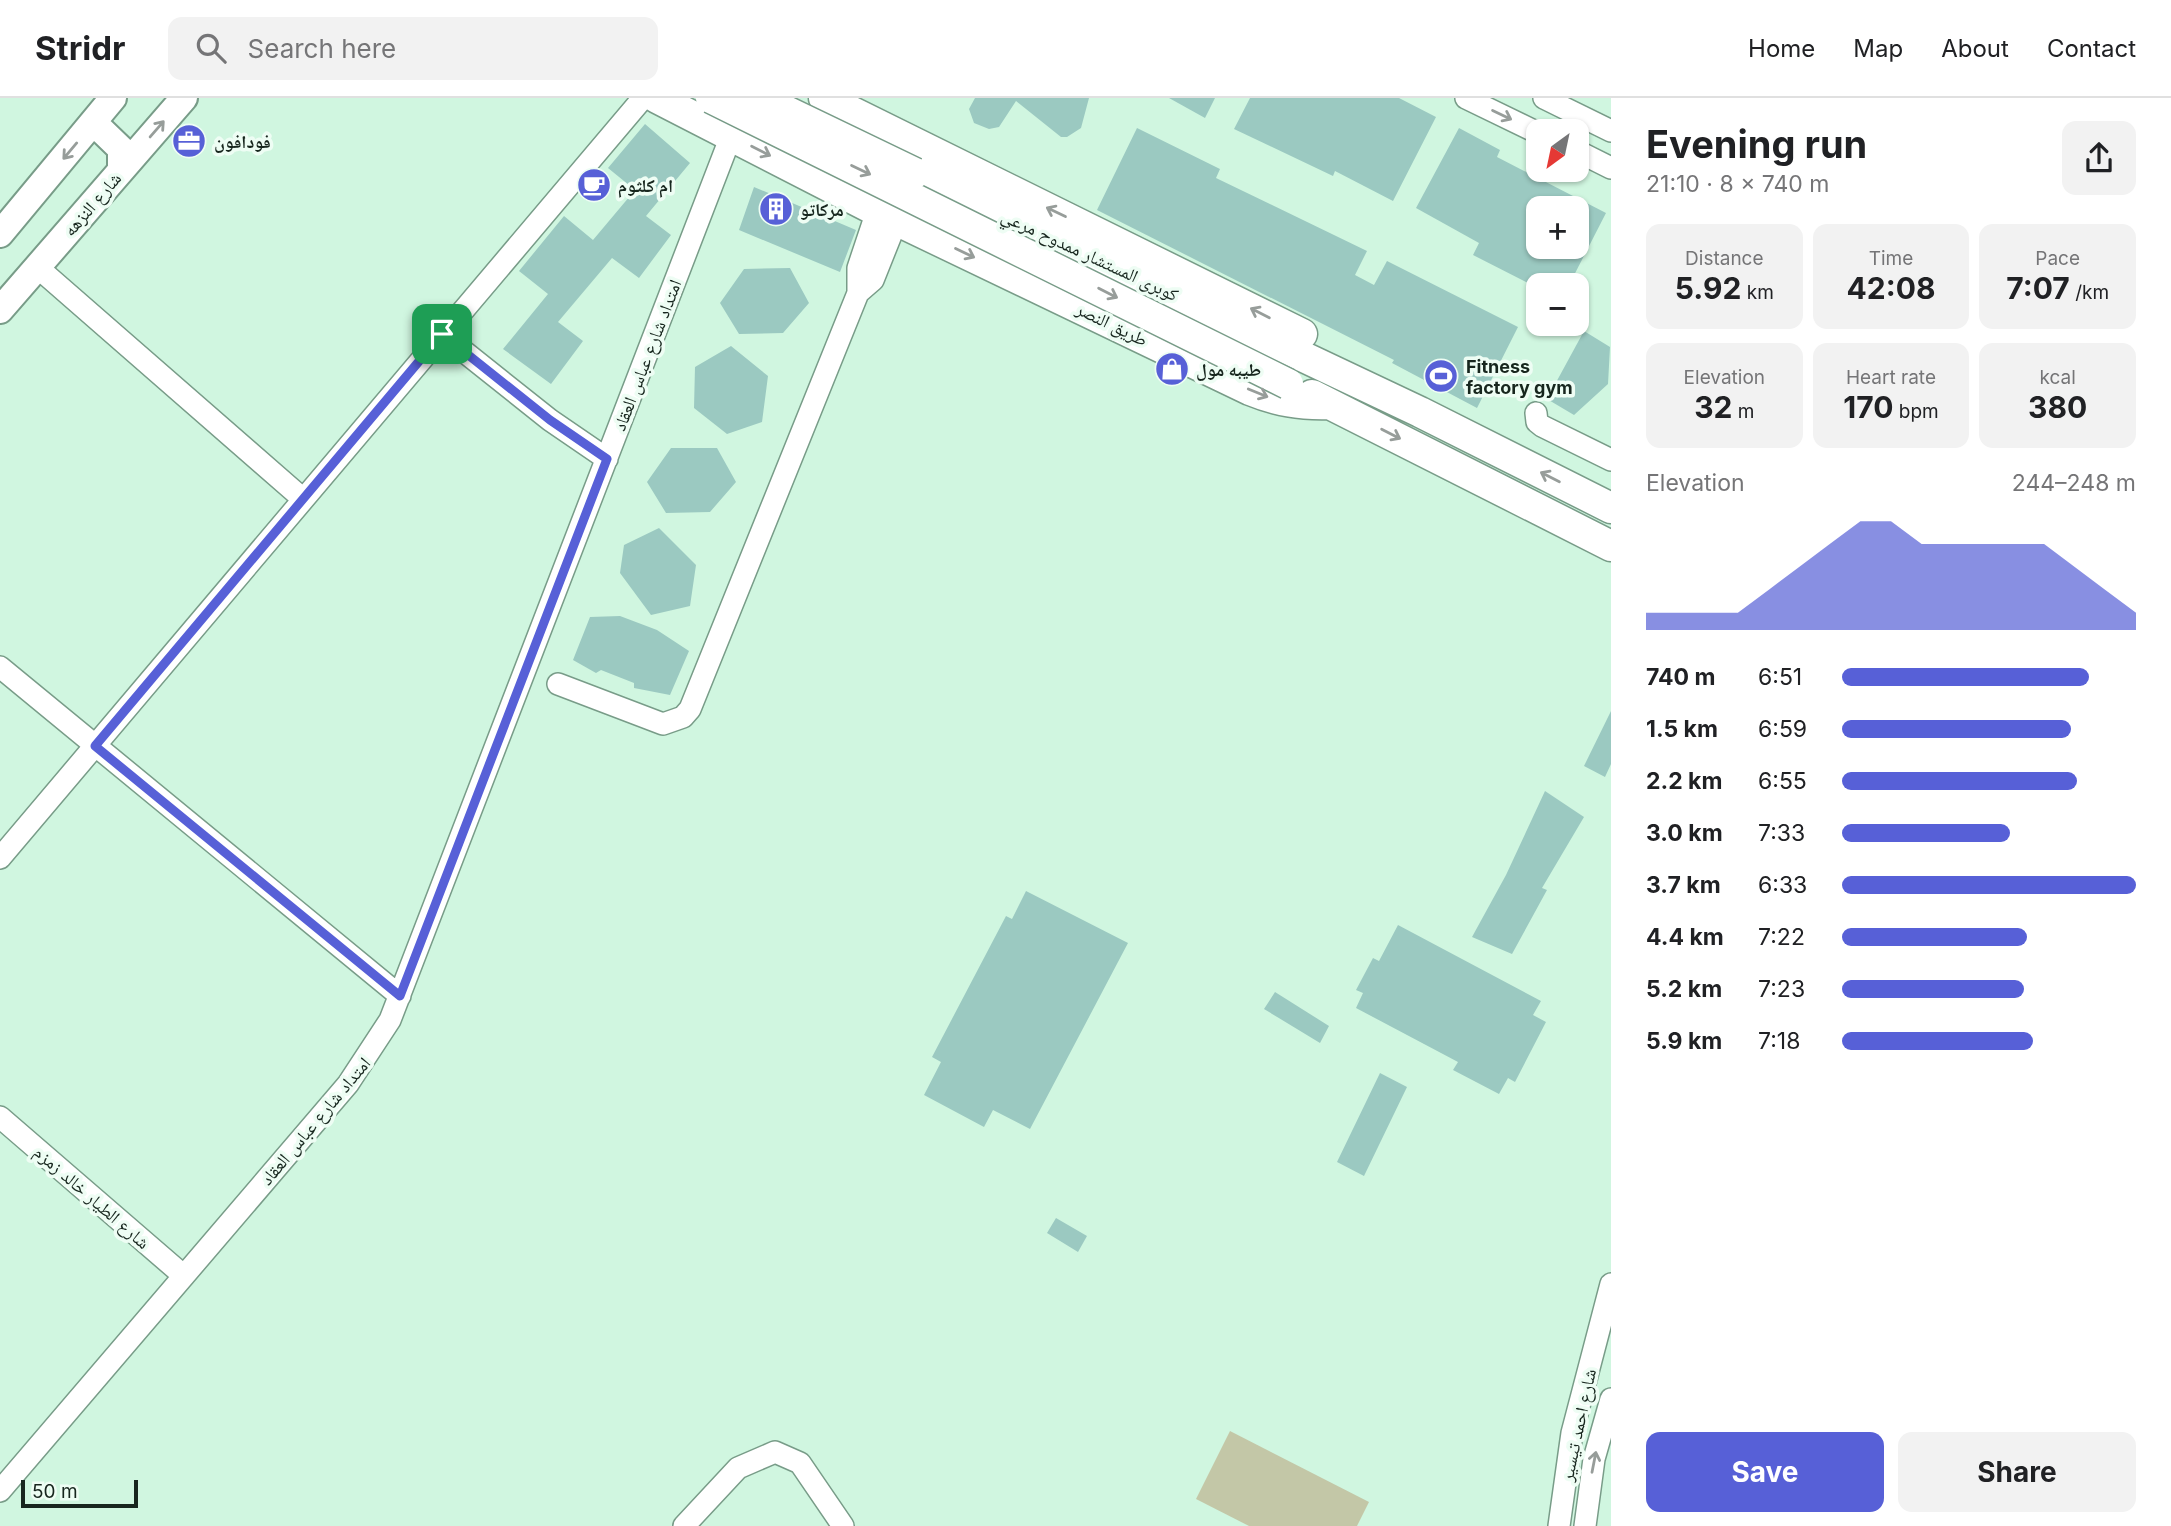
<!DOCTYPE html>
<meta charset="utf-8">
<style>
:root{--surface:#fff;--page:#f2f2f2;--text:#202124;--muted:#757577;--line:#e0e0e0;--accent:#5760d7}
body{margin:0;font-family:Inter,"Noto Naskh Arabic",sans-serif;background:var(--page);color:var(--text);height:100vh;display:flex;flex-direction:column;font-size:26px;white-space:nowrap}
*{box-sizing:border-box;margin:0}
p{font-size:23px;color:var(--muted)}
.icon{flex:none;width:38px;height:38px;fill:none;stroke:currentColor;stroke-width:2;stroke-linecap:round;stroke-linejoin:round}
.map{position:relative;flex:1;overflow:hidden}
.details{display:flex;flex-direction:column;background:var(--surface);width:560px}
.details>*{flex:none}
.needle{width:46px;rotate:213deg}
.fabs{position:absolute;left:1526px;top:21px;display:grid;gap:14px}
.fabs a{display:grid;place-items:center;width:63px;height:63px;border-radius:14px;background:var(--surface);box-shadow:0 2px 5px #0004;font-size:35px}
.scale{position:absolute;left:21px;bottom:18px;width:117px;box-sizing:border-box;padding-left:7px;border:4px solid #17261e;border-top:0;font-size:19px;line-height:24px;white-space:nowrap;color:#17261e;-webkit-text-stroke:5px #eefdf4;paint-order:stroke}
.pin{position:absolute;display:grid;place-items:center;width:60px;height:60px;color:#fff;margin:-30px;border-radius:14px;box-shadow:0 4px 10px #0006}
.round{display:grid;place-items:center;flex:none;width:74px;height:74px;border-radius:14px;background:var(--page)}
.headline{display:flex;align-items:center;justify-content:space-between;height:119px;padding:0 35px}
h1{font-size:38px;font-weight:700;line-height:52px}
.stats{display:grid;grid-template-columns:repeat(3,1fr);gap:10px;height:119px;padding:7px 35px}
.stats div{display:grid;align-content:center;border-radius:14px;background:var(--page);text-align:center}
.stats b{font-size:30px;font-weight:700}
.stats small{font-size:19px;font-weight:400}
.stats p{font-size:19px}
.chart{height:196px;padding:14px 35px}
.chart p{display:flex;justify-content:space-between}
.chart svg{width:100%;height:126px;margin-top:7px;fill:var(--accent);opacity:.7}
.button{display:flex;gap:14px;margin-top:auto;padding:14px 35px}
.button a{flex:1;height:80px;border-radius:14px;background:var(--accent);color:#fff;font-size:28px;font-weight:700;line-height:80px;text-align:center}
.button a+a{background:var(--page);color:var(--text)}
ul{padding:0 35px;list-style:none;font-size:23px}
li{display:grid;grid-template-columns:112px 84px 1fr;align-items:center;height:52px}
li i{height:18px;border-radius:9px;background:var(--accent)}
header{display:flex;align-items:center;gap:42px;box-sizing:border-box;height:98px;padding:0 35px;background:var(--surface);border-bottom:2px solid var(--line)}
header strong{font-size:33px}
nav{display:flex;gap:38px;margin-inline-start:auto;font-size:24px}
.search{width:490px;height:63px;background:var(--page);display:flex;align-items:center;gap:18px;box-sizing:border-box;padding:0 24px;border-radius:14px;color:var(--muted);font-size:26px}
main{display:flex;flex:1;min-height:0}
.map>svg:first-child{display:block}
.green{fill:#c3c7a7}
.building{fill:#9bc9c1;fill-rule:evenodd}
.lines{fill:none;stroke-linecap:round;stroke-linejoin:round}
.minor-casing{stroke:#789c88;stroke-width:24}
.major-casing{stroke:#789c88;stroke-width:30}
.highway-casing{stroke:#789c88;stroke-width:33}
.minor{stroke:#fff;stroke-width:21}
.major{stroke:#fff;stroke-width:26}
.highway{stroke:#fff;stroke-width:30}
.highway-bridge-casing{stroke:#789c88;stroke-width:33;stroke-linecap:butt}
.highway-bridge{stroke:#fff;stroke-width:30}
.oneway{stroke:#979d9a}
.route-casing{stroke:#fff;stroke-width:14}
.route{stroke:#5760d7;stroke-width:9}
.labels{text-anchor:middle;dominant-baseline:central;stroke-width:7;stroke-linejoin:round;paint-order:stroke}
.poi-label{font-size:18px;font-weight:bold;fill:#17261e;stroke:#eefdf4;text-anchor:start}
.street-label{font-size:18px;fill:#17261e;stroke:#eefdf4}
</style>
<header>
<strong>Stridr</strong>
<div class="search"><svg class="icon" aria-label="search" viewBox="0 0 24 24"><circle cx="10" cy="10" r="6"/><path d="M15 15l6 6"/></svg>Search here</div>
<nav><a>Home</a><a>Map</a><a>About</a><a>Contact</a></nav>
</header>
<main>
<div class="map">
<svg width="1611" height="1428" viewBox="0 0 1611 1428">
<rect width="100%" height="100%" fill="#d0f6e0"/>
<!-- green -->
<path class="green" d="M1230 1333 1369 1404 1357 1428H1249L1196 1401Z"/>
<!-- building -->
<path class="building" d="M975 0H1089L1081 30 1067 39H1061L1016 3 999 29 989 31 974 25 969 11Z
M1169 0H1215L1205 20Z
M1250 0H1399L1436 19 1393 103 1335 73 1333 78 1234 31Z
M645 26 690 65 646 118 671 137 639 180 612 160 558 224 583 243 551 286 503 251 548 196 519 173 564 118 593 142 635 92 608 70Z
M1137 30 1220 71 1216 80 1367 153 1355 177 1374 187 1387 163 1518 229 1477 310 1392 265 1394 262 1097 112Z
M1459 30 1500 52 1497 59 1606 115 1569 187H1532L1473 157 1479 145 1416 110ZM1538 110H1577V149H1538Z
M754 89 856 132 840 174 739 132Z
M790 170 809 205 783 235 739 236 720 205 744 171Z
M1584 233 1610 249 1608 286 1574 317 1547 301Z
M731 248 768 278 762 324 727 336 694 310 695 269Z
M671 350H717L736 384 710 414 666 415 647 384Z
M659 430 696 467 690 508 651 517 620 475 624 447Z
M620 518 657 532 689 553 670 597 634 590V585L601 572 596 575 573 562 590 519Z
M1611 613V666L1605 679 1584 668Z
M1545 693 1584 719 1542 790 1547 792 1512 856 1472 839 1506 777Z
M1026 793 1128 845 1030 1031 993 1012 984 1029 924 997 941 964 932 959 1006 818 1012 821Z
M1398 827 1541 903 1533 917 1546 924 1515 984 1508 980 1499 996 1453 972 1458 964 1356 910 1363 895 1356 892 1373 860 1379 863Z
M1275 894 1329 928 1320 945 1264 911Z
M1380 975 1407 989 1364 1078 1337 1064Z
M1056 1120 1087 1138 1078 1154 1047 1135Z"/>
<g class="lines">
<!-- minor casing -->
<g class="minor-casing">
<path id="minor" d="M1466 0 1538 35
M1544 0 1611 33
M1577 53 1611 70
M36 168 303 401
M858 195 873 182 897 122
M442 236 550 322 607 361
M1536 315 1537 324 1542 328 1611 362
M0 569 400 898
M558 586 663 626 683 619 690 611 858 195V170L877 113
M0 760 643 0
M0 1019 184 1178
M0 1393 348 986 390 922 731 38
M684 1428 738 1370 775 1354 800 1365 843 1428
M1559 1428 1572 1335 1611 1186
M1585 1428 1594 1361 1611 1301"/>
</g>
<!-- major casing -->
<g class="major-casing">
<path id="major" d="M93 24 121 51V72
M0 136 113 0
M0 212 184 0"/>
</g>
<!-- highway casing -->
<g class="highway-casing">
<path id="highway" d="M657 0 877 113 1250 292C1277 303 1300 307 1330 306
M824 0 1302 236
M915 75 1420 314 1611 410
M1312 297 1611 448"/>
</g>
<!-- minor -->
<use href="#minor" class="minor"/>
<!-- major -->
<use href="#major" class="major"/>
<!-- highway -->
<use href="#highway" class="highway"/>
<!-- highway-bridge casing -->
<g class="highway-bridge-casing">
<path id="highway-bridge" d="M711 0 1288 286
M759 0 915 75"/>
</g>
<!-- highway-bridge -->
<use href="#highway-bridge" class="highway-bridge"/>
</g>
<!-- one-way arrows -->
<defs><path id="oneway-shaft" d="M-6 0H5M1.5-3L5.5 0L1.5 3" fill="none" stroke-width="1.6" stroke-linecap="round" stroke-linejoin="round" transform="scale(1.75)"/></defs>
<g class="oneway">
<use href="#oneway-shaft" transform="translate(1502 17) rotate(26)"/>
<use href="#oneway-shaft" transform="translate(157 31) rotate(-49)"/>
<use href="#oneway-shaft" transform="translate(70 53) rotate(130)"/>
<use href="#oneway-shaft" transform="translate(761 53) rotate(27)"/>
<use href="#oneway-shaft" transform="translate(861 72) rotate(26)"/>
<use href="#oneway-shaft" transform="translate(1056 114) rotate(-154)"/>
<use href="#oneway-shaft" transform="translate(965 155) rotate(26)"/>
<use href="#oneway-shaft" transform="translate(1108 195) rotate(27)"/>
<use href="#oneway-shaft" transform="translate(1260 215) rotate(-153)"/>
<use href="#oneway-shaft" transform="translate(1258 295) rotate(22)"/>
<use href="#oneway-shaft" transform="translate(1391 336) rotate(27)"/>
<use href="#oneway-shaft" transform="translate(1550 379) rotate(-153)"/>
<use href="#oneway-shaft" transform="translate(1594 1364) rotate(-79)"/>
</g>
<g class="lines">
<!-- route casing -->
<g class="route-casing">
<path id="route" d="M442 236 550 322 607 361 400 898 95 648Z"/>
</g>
<!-- route -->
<use href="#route" class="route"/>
</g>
<!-- icons -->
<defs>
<g id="office-disc" transform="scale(1.75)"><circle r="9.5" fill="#5760d7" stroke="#eefdf4"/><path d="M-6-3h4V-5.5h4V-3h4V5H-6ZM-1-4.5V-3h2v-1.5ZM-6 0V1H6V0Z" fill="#fff"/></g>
<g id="cafe-disc" transform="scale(1.75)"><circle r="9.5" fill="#5760d7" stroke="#eefdf4"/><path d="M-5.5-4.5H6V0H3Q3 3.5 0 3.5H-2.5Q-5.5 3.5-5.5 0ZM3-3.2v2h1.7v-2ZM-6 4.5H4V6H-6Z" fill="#fff"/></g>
<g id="building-disc" transform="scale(1.75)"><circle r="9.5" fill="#5760d7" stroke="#eefdf4"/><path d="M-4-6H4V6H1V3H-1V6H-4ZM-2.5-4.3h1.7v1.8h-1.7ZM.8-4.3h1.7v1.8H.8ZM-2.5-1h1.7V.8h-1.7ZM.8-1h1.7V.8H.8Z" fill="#fff"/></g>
<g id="shop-disc" transform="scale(1.75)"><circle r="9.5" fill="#5760d7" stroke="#eefdf4"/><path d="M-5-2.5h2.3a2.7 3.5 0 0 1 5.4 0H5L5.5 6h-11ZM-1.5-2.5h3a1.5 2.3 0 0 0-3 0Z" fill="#fff"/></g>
<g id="stadium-disc" transform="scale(1.75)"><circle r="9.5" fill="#5760d7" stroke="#eefdf4"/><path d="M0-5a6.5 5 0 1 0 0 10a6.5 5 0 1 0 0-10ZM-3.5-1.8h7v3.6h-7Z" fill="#fff"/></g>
</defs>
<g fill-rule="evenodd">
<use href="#office-disc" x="189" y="43"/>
<use href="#cafe-disc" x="594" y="87"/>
<use href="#building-disc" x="776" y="111"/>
<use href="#shop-disc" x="1172" y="271"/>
<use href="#stadium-disc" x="1441" y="278"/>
</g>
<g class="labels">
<!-- poi labels -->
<g class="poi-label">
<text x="214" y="43">فودافون</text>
<text x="618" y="87">ام كلثوم</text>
<text x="800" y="111">مركاتو</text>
<text x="1466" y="268">Fitness<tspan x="1466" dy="21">factory gym</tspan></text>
<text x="1196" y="271">طيبه مول</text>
</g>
<!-- street labels -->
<g class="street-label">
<text transform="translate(92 106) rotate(-49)">شارع النزهه</text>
<text transform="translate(1090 157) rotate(25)">كوبرى المستشار ممدوح مرعي</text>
<text transform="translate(1112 226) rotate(26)">طريق النصر</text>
<text transform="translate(647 257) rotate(-69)">امتداد شارع عباس العقاد</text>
<text transform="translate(315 1023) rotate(-50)">امتداد شارع عباس العقاد</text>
<text transform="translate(92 1099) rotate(41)">شارع الطيار خالد زمزم</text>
<text transform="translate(1578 1327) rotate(-78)">شارع احمد تيسير</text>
</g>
</g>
</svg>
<div class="fabs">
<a><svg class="needle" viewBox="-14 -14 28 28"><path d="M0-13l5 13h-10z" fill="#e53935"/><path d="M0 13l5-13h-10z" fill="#757577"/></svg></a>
<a>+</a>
<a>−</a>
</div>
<div class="scale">50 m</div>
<div class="pin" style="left:442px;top:236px;background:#1e9e55"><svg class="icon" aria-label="arrive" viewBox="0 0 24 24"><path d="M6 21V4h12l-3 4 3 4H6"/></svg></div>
</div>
<section class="details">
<div class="headline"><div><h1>Evening run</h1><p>21:10 · 8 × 740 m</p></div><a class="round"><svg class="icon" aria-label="share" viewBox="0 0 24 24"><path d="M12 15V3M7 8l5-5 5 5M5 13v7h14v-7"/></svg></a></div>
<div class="stats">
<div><p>Distance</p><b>5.92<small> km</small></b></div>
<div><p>Time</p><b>42:08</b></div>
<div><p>Pace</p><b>7:07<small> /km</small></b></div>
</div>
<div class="stats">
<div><p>Elevation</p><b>32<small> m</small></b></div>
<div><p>Heart rate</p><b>170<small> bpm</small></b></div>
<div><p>kcal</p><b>380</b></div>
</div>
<div class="chart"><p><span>Elevation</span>244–248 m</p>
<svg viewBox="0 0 160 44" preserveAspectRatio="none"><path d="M0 44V38L10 38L20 38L30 38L40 30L50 22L60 14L70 6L80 6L90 14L100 14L110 14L120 14L130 14L140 22L150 30L160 38V44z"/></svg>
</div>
<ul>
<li><b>740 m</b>6:51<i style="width:84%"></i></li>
<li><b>1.5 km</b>6:59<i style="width:78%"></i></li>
<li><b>2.2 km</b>6:55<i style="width:80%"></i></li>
<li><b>3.0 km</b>7:33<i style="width:57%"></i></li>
<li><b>3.7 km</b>6:33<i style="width:100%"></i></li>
<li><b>4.4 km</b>7:22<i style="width:63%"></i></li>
<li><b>5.2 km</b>7:23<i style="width:62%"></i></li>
<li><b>5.9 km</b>7:18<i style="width:65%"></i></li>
</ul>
<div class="button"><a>Save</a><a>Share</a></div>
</section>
</main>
